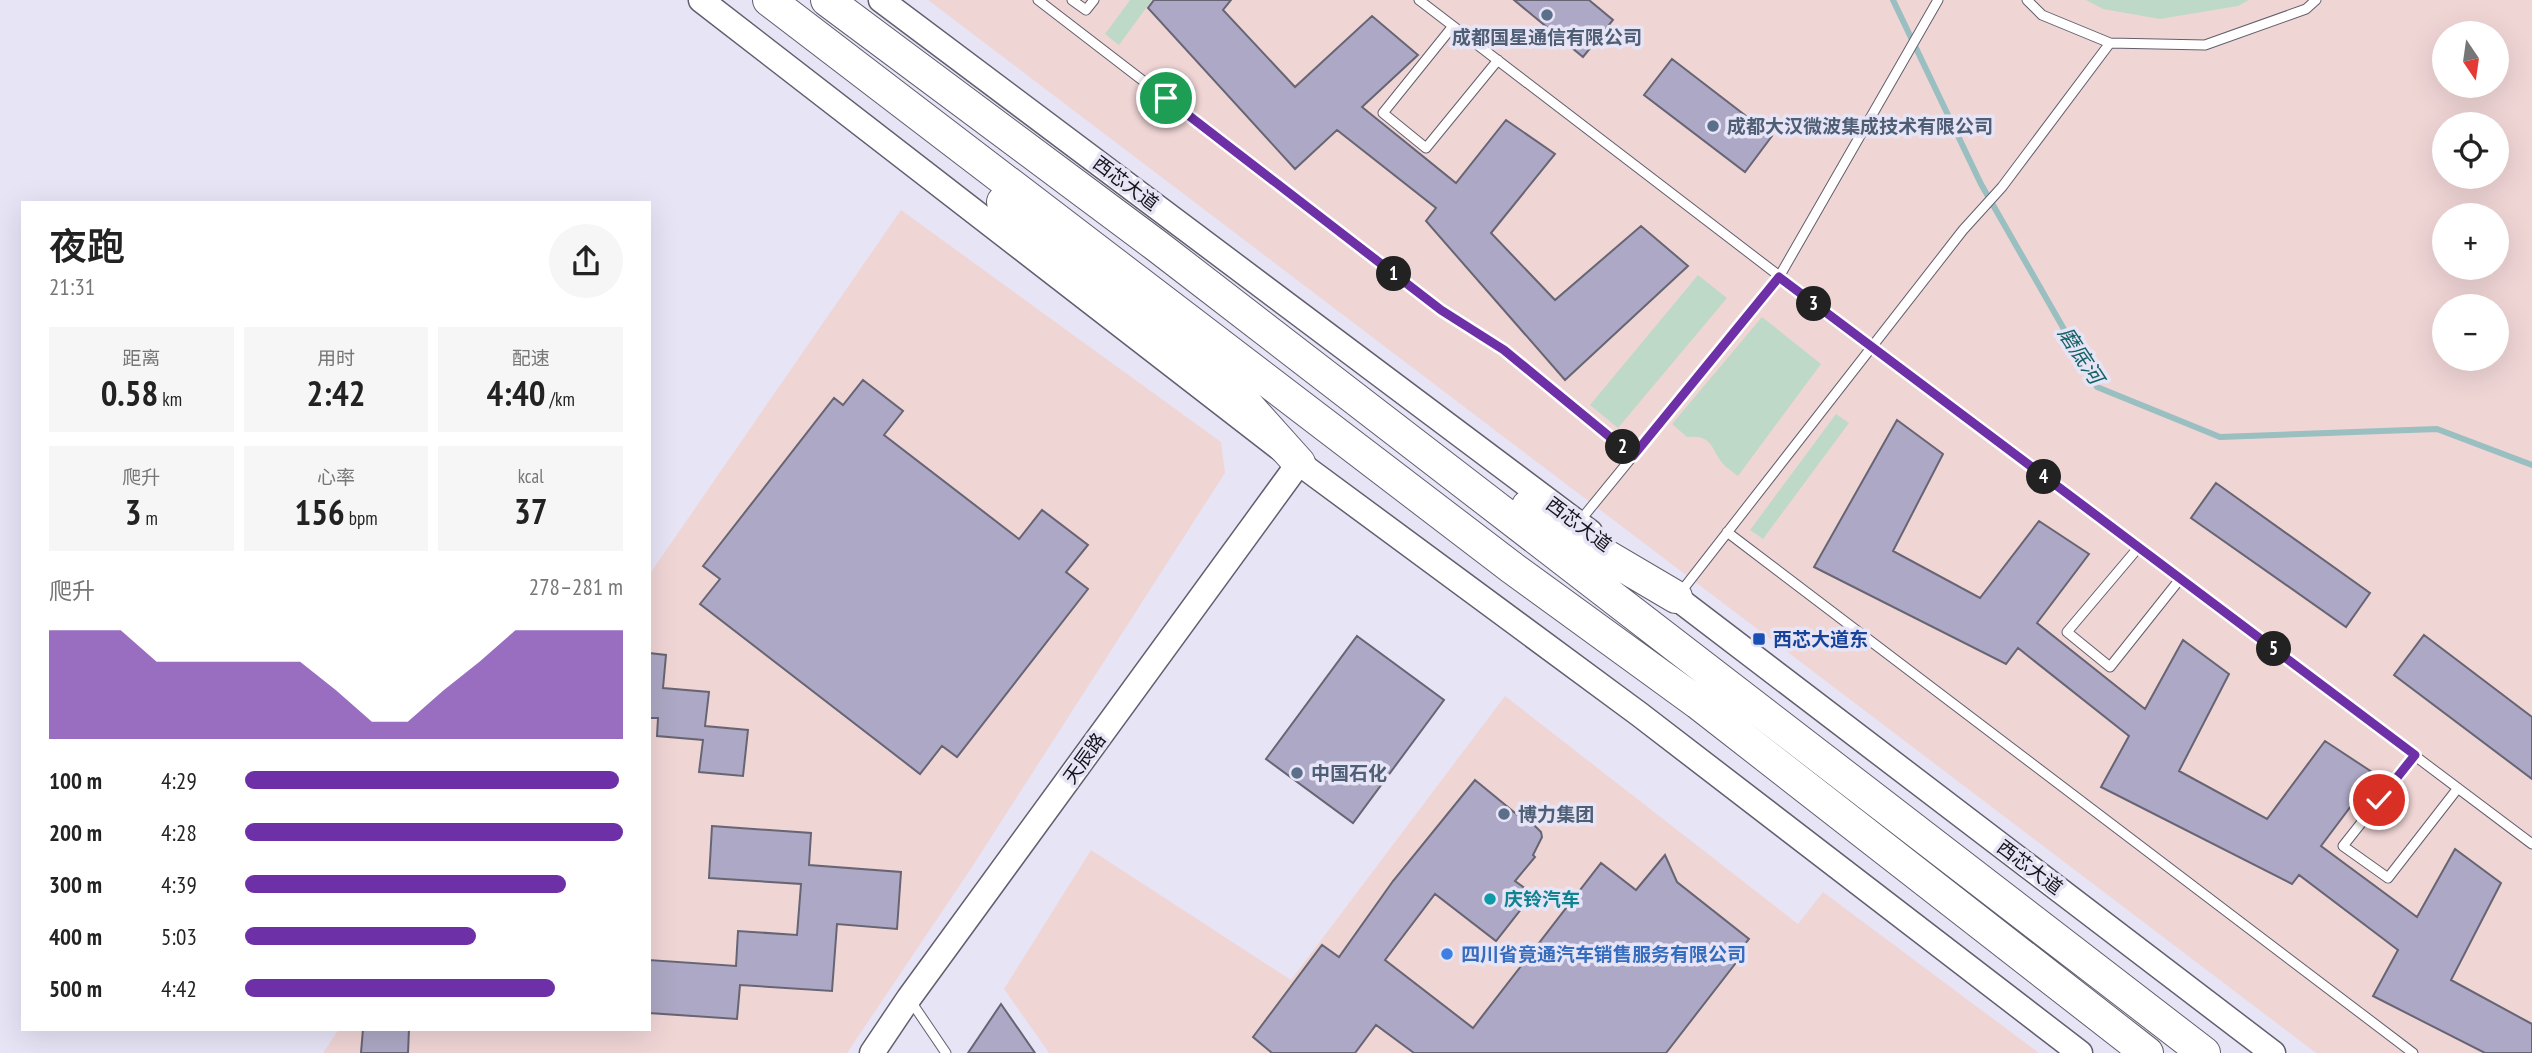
<!DOCTYPE html>
<html lang="zh">
<meta charset="utf-8">
<style>
:root{--surface:#fff;--page:#f6f6f6;--text:#222;--muted:#767676;--accent:#6e30a6}
body{margin:0;font-family:"PT Sans Narrow","Noto Sans SC",sans-serif;background:var(--page);color:var(--text);height:100vh;display:flex;flex-direction:column;font-size:26px;white-space:nowrap}
*{box-sizing:border-box;margin:0}
p{font-size:23px;color:var(--muted)}
.icon{flex:none;width:38px;height:38px;fill:none;stroke:currentColor;stroke-width:2;stroke-linecap:round;stroke-linejoin:round}
.map{position:relative;flex:1;overflow:hidden}
.drawer{position:absolute;left:21px;top:201px;width:630px;height:830px;display:flex;flex-direction:column;background:var(--surface);border-radius:0px;box-shadow:0 7px 28px #0002}
.drawer>*{flex:none}
.needle{width:46px;rotate:167deg}
.fabs{position:absolute;left:2432px;top:21px;display:grid;gap:14px}
.fabs a{display:grid;place-items:center;width:77px;height:77px;border-radius:50%;background:var(--surface);box-shadow:0 7px 28px #0002;font-size:35px}
.pin{position:absolute;display:grid;place-items:center;width:60px;height:60px;color:#fff;margin:-30px;border:4px solid #fff;border-radius:50%;box-shadow:0 2px 7px #0007}
.km{position:absolute;width:35px;height:35px;margin:-18px;border-radius:50%;background:#222;color:#fff;font-size:19px;line-height:35px;text-align:center}
.round{display:grid;place-items:center;flex:none;width:74px;height:74px;border-radius:37px;background:var(--page)}
.head{display:flex;align-items:center;justify-content:space-between;height:119px;padding:0 28px}
h1{font-size:38px;font-weight:600;line-height:52px}
.stats{display:grid;grid-template-columns:repeat(3,1fr);gap:10px;height:119px;padding:7px 28px}
.stats div{display:grid;align-content:center;border-radius:0px;background:var(--page);text-align:center}
.stats b{font-size:35px;font-weight:600}
.stats small{font-size:19px;font-weight:400}
.stats p{font-size:19px}
.chart{height:196px;padding:14px 28px}
.chart p{display:flex;justify-content:space-between}
.chart svg{width:100%;height:126px;margin-top:7px;fill:var(--accent);opacity:.7}
ul{padding:0 28px;list-style:none;font-size:23px}
li{display:grid;grid-template-columns:112px 84px 1fr;align-items:center;height:52px}
li i{height:18px;border-radius:9px;background:var(--accent)}
.map>svg:first-child{display:block}
.industrial{fill:#f0d5d5;fill-rule:evenodd}
.green{fill:#bfd9c8}
.lines{fill:none;stroke-linecap:round;stroke-linejoin:round}
.stream{stroke:#99bfc0;stroke-width:6}
.building{fill:#ada8c5;stroke:#676574;stroke-width:2}
.lane-casing{stroke:#625f6e;stroke-width:11}
.secondary-casing{stroke:#625f6e;stroke-width:27}
.highway-casing{stroke:#625f6e;stroke-width:34}
.lane{stroke:#fff;stroke-width:9}
.secondary{stroke:#fff;stroke-width:24}
.highway{stroke:#fff;stroke-width:32}
.route-casing{stroke:#fff;stroke-width:14}
.route{stroke:#6e30a6;stroke-width:9}
.service-dot{fill:#5c6f8a;stroke:#e7e4f6;stroke-width:2.5}
.transit-dot{fill:#1a4fb4;stroke:#e7e4f6;stroke-width:2.5}
.culture-dot{fill:#0f9aa8;stroke:#e7e4f6;stroke-width:2.5}
.shop-dot{fill:#3f7fe0;stroke:#e7e4f6;stroke-width:2.5}
.labels{text-anchor:middle;dominant-baseline:central;stroke-width:7;stroke-linejoin:round;paint-order:stroke}
.service-label{font-size:19px;font-weight:bold;fill:#4e5e75;stroke:#e7e4f6;text-anchor:start}
.street-label{font-size:19px;fill:#141319;stroke:#e7e4f6}
.transit-label{font-size:19px;font-weight:bold;fill:#164399;stroke:#e7e4f6;text-anchor:start}
.culture-label{font-size:19px;font-weight:bold;fill:#0d838f;stroke:#e7e4f6;text-anchor:start}
.shop-label{font-size:19px;font-weight:bold;fill:#366cbe;stroke:#e7e4f6;text-anchor:start}
.water-label{font-size:21px;font-style:italic;fill:#156266;stroke:#e7e4f6}
</style>
<div class="map">
<svg width="2532" height="1053" viewBox="0 0 2532 1053">
<rect width="100%" height="100%" fill="#e7e4f6"/>
<!-- industrial -->
<path class="industrial" d="M928 0H2532V1053H2316ZM2445 33H2497V86H2445ZM2445 124H2497V177H2445ZM2445 215H2497V268H2445ZM2445 306H2497V359H2445Z
M901 210 1221 442 1225 473 972 867 847 1053H323L339 1029H649V575Z
M1505 696 1798 924 1823 892 2039 1053H1049L1004 989 1091 850 1291 980Z"/>
<!-- green -->
<path class="green" d="M1130 0H1152L1119 45 1105 34Z
M2086 0H2249L2238 6 2160 19 2103 9Z
M1698 275 1727 298 1618 428 1590 405Z
M1762 317 1821 364 1738 476C1733 472 1728 469 1724 465 1710 449 1714 435 1687 437L1672 424Z
M1836 414 1849 423 1763 539 1750 530Z"/>
<g class="lines">
<!-- stream -->
<path class="stream" d="M1893 0 1981 184 2097 387 2220 437 2437 429 2532 465"/>
</g>
<!-- building -->
<path class="building" d="M1154 0H1231L1223 10 1295 87 1372 16 1418 55 1362 107 1456 183 1506 120 1555 154 1491 233 1555 300 1641 226 1688 266 1565 380 1426 221 1436 208 1337 130 1295 169 1148 8Z
M1514 0H1589L1613 20 1583 57Z
M1672 59 1772 136 1745 172 1644 95Z
M863 380 903 411 884 435 1019 539 1042 510 1088 545 1066 572 1088 589 957 757 942 746 920 774 700 604 720 579 703 566 834 398 843 405Z
M1897 420 1943 454 1893 551 1980 598 2039 521 2089 554 2037 623 2145 709 2183 640 2229 674 2179 771 2267 819 2325 741 2375 774 2321 846 2417 917 2455 849 2501 883 2451 980 2532 1024V1053H2485L2373 996 2398 950 2299 875 2292 884 2101 787 2129 736 2018 648 2006 664 1814 567Z
M2216 483 2370 593 2346 627 2191 518Z
M2424 635 2532 717V779L2394 675Z
M1357 636 1444 700 1353 823 1266 759Z
M649 653 666 655 663 688 709 692 705 726 748 730 743 776 699 772 703 740 657 736 658 718H649Z
M1475 780 1520 817 1529 820 1541 832 1542 837 1533 855 1535 857 1515 881 1533 894 1496 941 1435 894 1385 960 1473 1028 1601 863 1636 890 1665 855 1677 882 1749 939 1731 961 1735 964 1666 1053H1414L1376 1025 1355 1053H1272L1253 1037 1322 945 1339 957 1393 881Z
M712 826 811 833 809 865 901 872 897 929 837 924 832 991 740 985 737 1019 649 1013V960L736 966 738 931 797 935 801 884 709 878Z
M1001 1004 1035 1053H968Z
M363 1029H409L408 1053H361Z"/>
<g class="lines">
<!-- lane casing -->
<g class="lane-casing">
<path id="lane" d="M1038 0 1441 310 1504 350 1633 456
M1072 0 1086 10 1094 0
M1419 0 1872 347 2532 844
M2027 0 2042 15 2110 43 2205 45 2306 9 2316 0
M1453 26 1383 113 1426 148 1498 60
M1579 522 1779 277 1938 0
M1727 532 2413 1053
M2138 548 2067 632 2110 667 2180 579
M1680 593 1963 230 2002 187 2110 43
M2415 755 2343 846 2388 878 2458 788
M910 1000 946 1053"/>
</g>
<!-- secondary casing -->
<g class="secondary-casing">
<path id="secondary" d="M701 0 1299 463 1639 714 2080 1053
M881 0 1590 532
M1661 586 2273 1053
M872 1053 909 998 1299 463"/>
</g>
<!-- highway casing -->
<g class="highway-casing">
<path id="highway" d="M769 0 1511 567 1698 703 2147 1053
M827 0 1157 246 2204 1053
M1003 202 1057 251 1238 395 1299 463
M1528 506 1547 521 1676 597"/>
</g>
<!-- lane -->
<use href="#lane" class="lane"/>
<!-- secondary -->
<use href="#secondary" class="secondary"/>
<!-- highway -->
<use href="#highway" class="highway"/>
</g>
<g class="lines">
<!-- route casing -->
<g class="route-casing">
<path id="route" d="M1166 98 1441 310 1504 350 1633 456 1779 277 2415 755 2379 800"/>
</g>
<!-- route -->
<use href="#route" class="route"/>
</g>
<!-- markers -->
<g class="service-dot">
<circle cx="1547" cy="15" r="7"/>
<circle cx="1713" cy="126" r="7"/>
<circle cx="1297" cy="773" r="7"/>
<circle cx="1504" cy="814" r="7"/>
</g>
<rect class="transit-dot" x="1752" y="632" width="14" height="14" rx="3.5"/>
<circle class="culture-dot" cx="1490" cy="899" r="7"/>
<circle class="shop-dot" cx="1447" cy="954" r="7"/>
<g class="labels">
<!-- service labels -->
<g class="service-label">
<text x="1547" y="37" text-anchor="middle">成都国星通信有限公司</text>
<text x="1727" y="126">成都大汉微波集成技术有限公司</text>
<text x="1311" y="773">中国石化</text>
<text x="1518" y="814">博力集团</text>
</g>
<!-- street labels -->
<g class="street-label">
<text transform="translate(1126 183) rotate(37)">西芯大道</text>
<text transform="translate(1579 524) rotate(37)">西芯大道</text>
<text transform="translate(1084 758) rotate(-54)">天辰路</text>
<text transform="translate(2030 867) rotate(37)">西芯大道</text>
</g>
<!-- transit labels -->
<g class="transit-label">
<text x="1773" y="639">西芯大道东</text>
</g>
<!-- culture labels -->
<g class="culture-label">
<text x="1504" y="899">庆铃汽车</text>
</g>
<!-- shop labels -->
<g class="shop-label">
<text x="1461" y="954">四川省竟通汽车销售服务有限公司</text>
</g>
<!-- water labels -->
<g class="water-label">
<text transform="translate(2081 355) rotate(57)">磨底河</text>
</g>
</g>
</svg>
<div class="fabs">
<a><svg class="needle" viewBox="-14 -14 28 28"><path d="M0-13l5 13h-10z" fill="#e53935"/><path d="M0 13l5-13h-10z" fill="#767676"/></svg></a>
<a><svg class="icon" aria-label="locate" viewBox="0 0 24 24"><circle cx="12" cy="12" r="6"/><path d="M12 2v4M12 18v4M2 12h4M18 12h4"/></svg></a>
<a>+</a>
<a>−</a>
</div>
<div class="pin" style="left:1166px;top:98px;background:#1e9e55"><svg class="icon" aria-label="arrive" viewBox="0 0 24 24"><path d="M6 21V4h12l-3 4 3 4H6"/></svg></div>
<div class="pin" style="left:2379px;top:800px;background:#d93025"><svg class="icon" aria-label="check" viewBox="0 0 24 24"><path d="M5 12l5 5 9-10"/></svg></div>
<b class="km" style="left:1394px;top:274px">1</b>
<b class="km" style="left:1623px;top:447px">2</b>
<b class="km" style="left:1814px;top:304px">3</b>
<b class="km" style="left:2044px;top:477px">4</b>
<b class="km" style="left:2274px;top:649px">5</b>
<section class="drawer">
<div class="head"><div><h1>夜跑</h1><p>21:31</p></div><a class="round"><svg class="icon" aria-label="share" viewBox="0 0 24 24"><path d="M12 15V3M7 8l5-5 5 5M5 13v7h14v-7"/></svg></a></div>
<div class="stats">
<div><p>距离</p><b>0.58<small> km</small></b></div>
<div><p>用时</p><b>2:42</b></div>
<div><p>配速</p><b>4:40<small> /km</small></b></div>
</div>
<div class="stats">
<div><p>爬升</p><b>3<small> m</small></b></div>
<div><p>心率</p><b>156<small> bpm</small></b></div>
<div><p>kcal</p><b>37</b></div>
</div>
<div class="chart"><p><span>爬升</span>278–281 m</p>
<svg viewBox="0 0 160 44" preserveAspectRatio="none"><path d="M0 44V6L10 6L20 6L30 17L40 17L50 17L60 17L70 17L80 27L90 38L100 38L110 27L120 17L130 6L140 6L150 6L160 6V44z"/></svg>
</div>
<ul>
<li><b>100 m</b>4:29<i style="width:99%"></i></li>
<li><b>200 m</b>4:28<i style="width:100%"></i></li>
<li><b>300 m</b>4:39<i style="width:85%"></i></li>
<li><b>400 m</b>5:03<i style="width:61%"></i></li>
<li><b>500 m</b>4:42<i style="width:82%"></i></li>
</ul>
</section>
</div>
